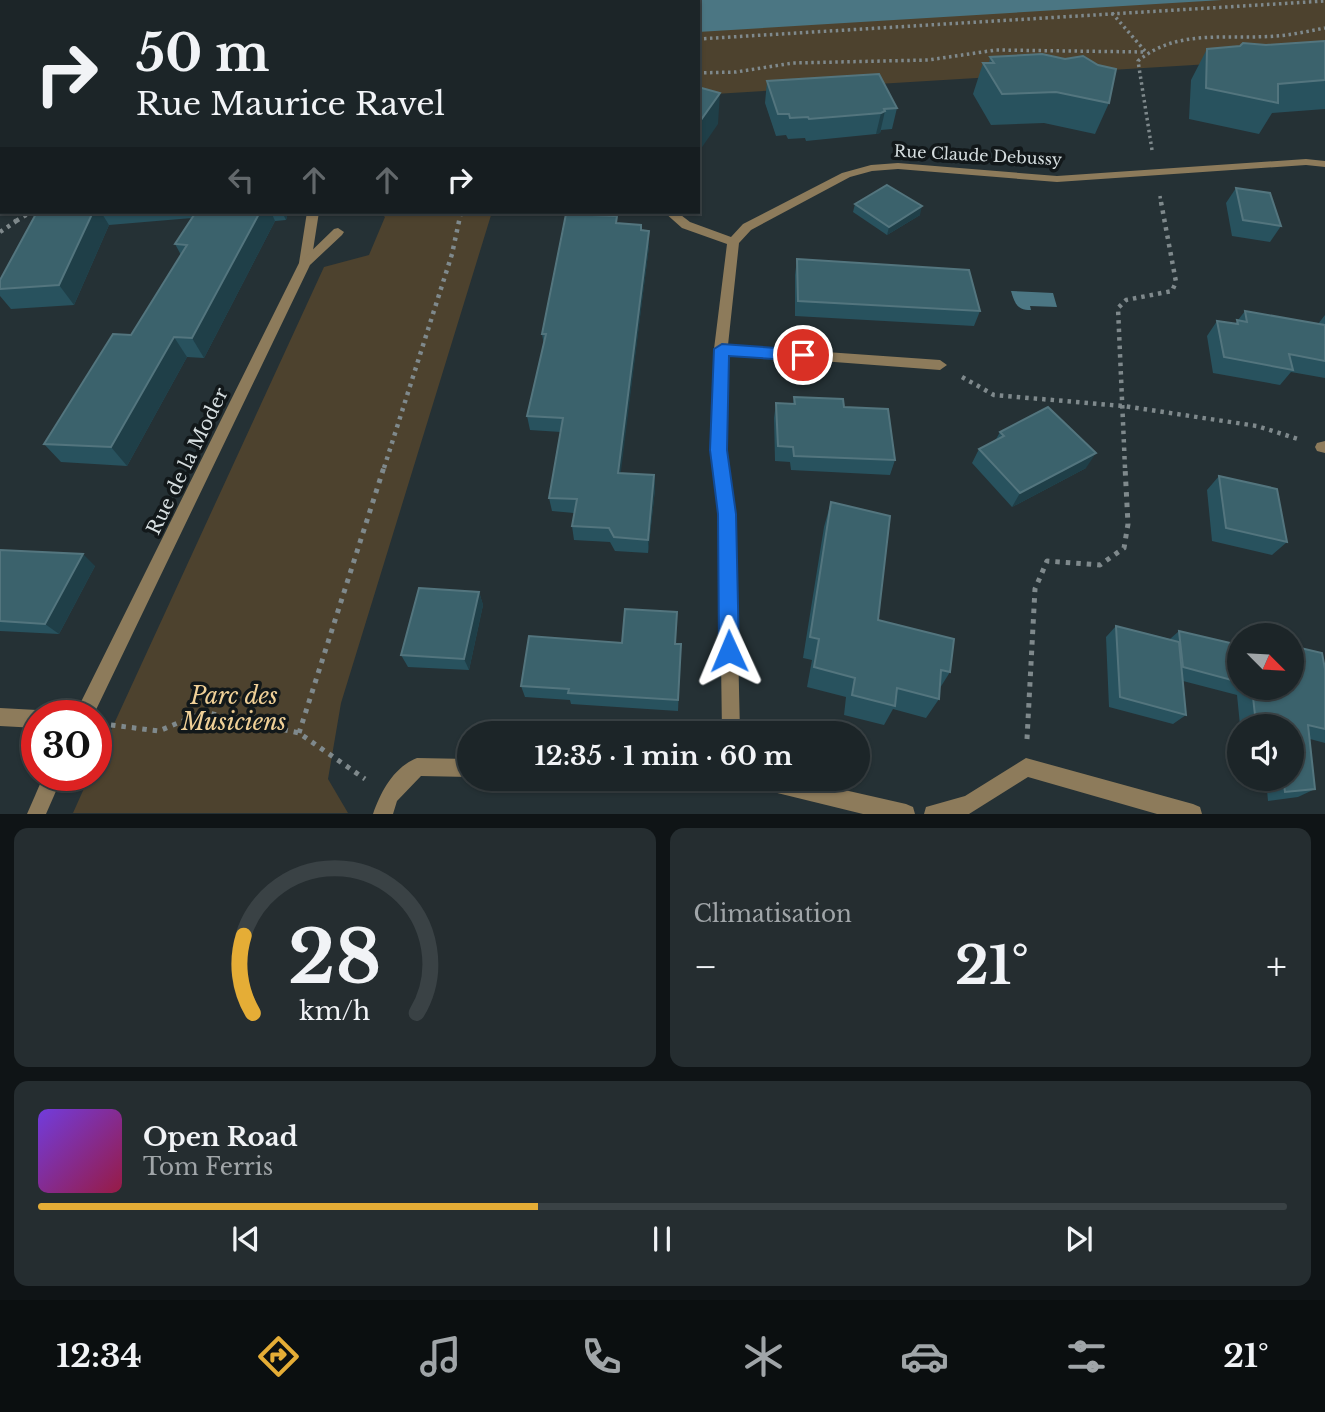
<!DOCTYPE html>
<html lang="fr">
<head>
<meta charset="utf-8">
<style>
  :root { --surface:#1c2528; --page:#252d30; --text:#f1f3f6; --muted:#a0a5a8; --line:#3a4245; --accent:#e5ad36 }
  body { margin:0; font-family:"Libre Baskerville",serif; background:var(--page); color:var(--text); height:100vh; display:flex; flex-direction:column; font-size:26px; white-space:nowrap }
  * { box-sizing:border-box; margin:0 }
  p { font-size:23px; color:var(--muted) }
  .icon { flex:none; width:38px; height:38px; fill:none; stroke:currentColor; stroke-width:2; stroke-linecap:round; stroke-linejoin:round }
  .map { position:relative; height:814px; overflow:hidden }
  .details { display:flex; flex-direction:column; gap:14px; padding:14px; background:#0f1416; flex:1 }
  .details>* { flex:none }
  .top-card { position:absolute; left:0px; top:0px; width:700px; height:214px; box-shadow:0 2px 5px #0004,0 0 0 2px var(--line); background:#1c2528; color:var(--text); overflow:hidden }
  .needle { width:46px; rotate:114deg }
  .controls { position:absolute; left:1227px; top:623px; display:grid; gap:14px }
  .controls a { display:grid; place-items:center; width:77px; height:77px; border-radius:50%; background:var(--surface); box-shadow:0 2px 5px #0004,0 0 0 2px var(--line); font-size:35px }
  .speed { position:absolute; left:21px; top:700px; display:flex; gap:14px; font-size:35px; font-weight:700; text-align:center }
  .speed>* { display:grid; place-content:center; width:91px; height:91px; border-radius:50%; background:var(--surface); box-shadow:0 2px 5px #0004,0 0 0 2px var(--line); line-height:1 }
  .speed .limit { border:10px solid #d22; background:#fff; color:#111 }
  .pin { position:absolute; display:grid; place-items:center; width:60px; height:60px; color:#fff; margin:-30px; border:4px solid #fff; border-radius:50%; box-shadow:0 2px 7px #0007 }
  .me { position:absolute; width:77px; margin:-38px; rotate:359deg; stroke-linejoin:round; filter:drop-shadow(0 0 5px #0008) }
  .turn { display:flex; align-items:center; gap:24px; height:147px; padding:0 21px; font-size:32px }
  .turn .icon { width:91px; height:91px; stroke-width:2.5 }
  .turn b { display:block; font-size:49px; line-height:60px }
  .lanes { display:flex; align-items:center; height:66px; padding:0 21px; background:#0003; justify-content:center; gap:35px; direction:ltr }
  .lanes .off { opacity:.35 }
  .big { font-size:52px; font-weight:800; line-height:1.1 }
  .details .tile { flex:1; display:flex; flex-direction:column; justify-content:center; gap:10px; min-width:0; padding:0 24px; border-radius:14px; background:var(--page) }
  .details .dial { align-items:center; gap:0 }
  .dial svg { height:182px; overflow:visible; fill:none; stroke:var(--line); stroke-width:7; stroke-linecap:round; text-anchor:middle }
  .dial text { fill:var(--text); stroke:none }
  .song { display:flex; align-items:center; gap:21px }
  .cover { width:84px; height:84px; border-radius:10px; background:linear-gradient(135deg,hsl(260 70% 55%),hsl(340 70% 35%)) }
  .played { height:7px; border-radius:4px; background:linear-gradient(90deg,var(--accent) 40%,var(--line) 40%) }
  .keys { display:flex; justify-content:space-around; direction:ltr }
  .heat { display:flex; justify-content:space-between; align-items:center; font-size:38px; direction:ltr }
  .details .tiles { flex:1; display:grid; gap:14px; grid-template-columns:1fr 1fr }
  .tile:last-child { grid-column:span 2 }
  .trip { position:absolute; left:457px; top:721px; width:413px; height:70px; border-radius:35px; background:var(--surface); box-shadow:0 2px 5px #0004,0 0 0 2px var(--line); font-weight:800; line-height:70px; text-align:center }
  .tabs { display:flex; height:112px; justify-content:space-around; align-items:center; background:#0b0f10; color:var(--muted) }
  .tabs .icon { width:49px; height:49px }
  .tabs .on { color:var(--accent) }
  .tabs b { font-size:32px; color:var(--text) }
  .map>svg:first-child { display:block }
  .green { fill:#4d422e }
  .water { fill:#4b7683 }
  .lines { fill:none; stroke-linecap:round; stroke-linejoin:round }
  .path-far2 { stroke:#7f898c; stroke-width:3.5; stroke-dasharray:2.5 3.5; stroke-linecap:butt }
  .path-far1 { stroke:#7f898c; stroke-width:4.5; stroke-dasharray:3.5 5; stroke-linecap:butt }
  .path { stroke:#7f898c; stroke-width:5; stroke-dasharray:4.5 6; stroke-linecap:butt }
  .service { fill:#8d7b5b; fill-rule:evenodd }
  .minor { fill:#8d7b5b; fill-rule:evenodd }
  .wall { fill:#28525e }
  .shaded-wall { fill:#1f3f48 }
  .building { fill:#3b626c; stroke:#53757e; stroke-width:2 }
  .route { fill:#1a73e8; stroke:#114b97; stroke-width:2 }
  .labels { text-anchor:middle; stroke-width:7; stroke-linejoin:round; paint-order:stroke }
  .far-street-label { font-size:16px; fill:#d6dee0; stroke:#12181a }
  .street-label { font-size:19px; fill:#d6dee0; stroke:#12181a }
  .near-park-label { font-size:23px; font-style:italic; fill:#f0d097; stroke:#12181a }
</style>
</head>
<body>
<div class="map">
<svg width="1325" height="814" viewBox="0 0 1325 814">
  <rect width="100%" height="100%" fill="#253135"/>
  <g class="green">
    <polygon points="122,0 1325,0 1325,57 698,95 698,2 87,2"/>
    <polygon points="379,212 492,212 341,703 328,779 348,813 73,813 90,775 96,775 96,763 324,267 369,255 385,217"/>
  </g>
  <g class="water">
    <polygon points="685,0 1222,0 698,32 698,2 653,2"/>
    <path d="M1011 291 1053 293 1057 307 1030 306 1031 310C1017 310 1015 304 1011 291Z"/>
  </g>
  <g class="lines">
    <g class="path-far2">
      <polyline points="517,2 549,0"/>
      <polyline points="1112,13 1145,51"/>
      <polyline points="698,39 1325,1"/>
      <polyline points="698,73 736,72 793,63 928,60 996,50 1145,52"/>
      <path d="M1152 150 1138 61C1177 28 1229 40 1276 36 1292 35 1309 31 1325 28"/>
      <polyline points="1160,196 1161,204"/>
    </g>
    <g class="path-far1">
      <polyline points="16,221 31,212"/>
      <polyline points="0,232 15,222 20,212"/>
      <polyline points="962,377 994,395 1123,406 1257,426 1298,439"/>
      <polyline points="384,468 452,254 461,212"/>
      <polyline points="1125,468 1118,308 1126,300 1172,291 1176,282 1161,202"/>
    </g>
    <g class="path">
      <polyline points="111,725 159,731 204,712 299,733 365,779"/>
      <polyline points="299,733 384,467"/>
      <polyline points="1027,739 1035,589 1047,561 1100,565 1124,548 1128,524 1125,467"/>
    </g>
    <polygon class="service" points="307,212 319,212 311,263 305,267 299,263"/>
    <g class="minor">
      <polygon points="1306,159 1325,161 1325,167 1306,165 1057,182 898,169 872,171 850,177 751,230 739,243 728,345 940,360 947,365 940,370 728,354 726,450 735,514 740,733 722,733 719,514 712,450 714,349 727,244 682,228 664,212 677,212 690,222 731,237 743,224 842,173 871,165 898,163 1057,176"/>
      <polygon points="338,228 344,232 342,235 310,265 93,716 74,716 299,263 334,229"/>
      <polygon points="1325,441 1325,453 1317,451 1315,447 1317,443"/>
      <polygon points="0,708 37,710 45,716 37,716 37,728 0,726"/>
      <path d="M417 758 469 759V777L421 776 397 801 393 814H373C381 791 394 767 417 758Z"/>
      <polygon points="1026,758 1193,804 1200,807 1202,814 1157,814 1028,777 969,814 924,814 926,807 965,796"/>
      <polygon points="44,775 63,775 46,814 27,814"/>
      <polygon points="748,779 796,779 906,804 913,807 915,814 863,814 757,788 750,786"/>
    </g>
  </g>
  <g class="wall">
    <polygon points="1325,41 1325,109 1272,113 1259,134 1189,119 1191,80 1207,49"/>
    <polygon points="990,57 1065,59 1109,103 1095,134 1044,123 991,125 973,94 983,63 989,63"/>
    <polygon points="767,81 897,108 892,129 881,130 880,133 876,134 806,141 805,138 788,139 786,135 776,136 765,103"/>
    <polygon points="1236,188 1281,226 1270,242 1232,236 1226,203"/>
    <polygon points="855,204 920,215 887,235 853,212"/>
    <polygon points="37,212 288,212 286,220 275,221 204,358 187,357 127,466 61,462 44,444 131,335 181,255 175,244 192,218 109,225 74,305 11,309 0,296 0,280"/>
    <polygon points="617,216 617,223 641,225 642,230 649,246 620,473 654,475 655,489 648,553 615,551 610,542 574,540 572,526 574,513 552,511 549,498 561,432 530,430 527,416 544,345 542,334"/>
    <polygon points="797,259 980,311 974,326 795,316 795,275"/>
    <polygon points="1245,311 1318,324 1325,315 1325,378 1291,372 1280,385 1213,373 1207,336 1217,321 1235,324"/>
    <polygon points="794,397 844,407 895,460 890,475 791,470 790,462 775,461 774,418 776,403 793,404"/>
    <polygon points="1000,432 1086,468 1012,507 972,463 979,449 995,441"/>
    <polygon points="1219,476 1287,542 1272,555 1212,541 1207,490"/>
    <polygon points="831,502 878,620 950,672 940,688 939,699 926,718 893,709 884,725 844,715 846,697 807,687 812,660 803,658 824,527"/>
    <polygon points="0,550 95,566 59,634 0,631"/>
    <polygon points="479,592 483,605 469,670 408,667 401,655"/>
    <polygon points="1116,626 1170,639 1179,631 1239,645 1239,688 1292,688 1325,669 1325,743 1310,739 1315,789 1298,797 1268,801 1266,779 1292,779 1292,726 1246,726 1240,725 1237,695 1183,681 1186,715 1173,724 1109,707 1106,637"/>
    <polygon points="622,643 681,644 678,711 571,704 570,700 525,697 521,686"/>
  </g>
  <g class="shaded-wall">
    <polygon points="720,93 718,124 698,153 698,124"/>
    <polygon points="885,111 880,133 876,134 881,113"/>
    <polygon points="0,139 2,142 2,160 0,163"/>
    <polygon points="922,206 920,215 887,235 889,227"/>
    <polygon points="93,212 101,212 109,225 74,305 59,285"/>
    <polygon points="260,212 271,212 275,221 204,358 192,338"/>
    <polygon points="282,212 288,212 286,220"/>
    <polygon points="649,231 649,246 619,487 618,473"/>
    <polygon points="174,337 187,357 127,466 111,447"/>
    <polygon points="1096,453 1086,468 1012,507 1020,493"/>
    <polygon points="654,475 655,489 648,553 648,540"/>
    <polygon points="83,554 95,566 59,634 45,624"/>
    <polygon points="479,592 483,605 469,670 464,659"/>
  </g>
  <g class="building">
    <polygon points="1325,41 1325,80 1278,84 1278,103 1206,88 1207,49 1240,46 1243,43 1266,45"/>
    <polygon points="1042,54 1065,59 1083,56 1098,65 1116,69 1109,103 1056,92 1002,94 983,63 994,63 990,57"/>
    <polygon points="879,74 897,108 884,109 885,111 881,113 809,119 808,117 790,118 789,114 778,114 767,81"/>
    <polygon points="698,87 720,93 698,124"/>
    <polygon points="887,185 922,206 889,227 855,204"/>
    <polygon points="1236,188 1270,193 1281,226 1243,220"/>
    <polygon points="37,212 93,212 59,285 0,289 0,280"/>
    <polygon points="196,212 260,212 192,338 174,337 111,447 44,444 113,334 131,335 187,245 175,244"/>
    <polygon points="566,214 617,216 616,223 641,225 641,230 649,231 618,473 654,475 648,540 614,537 609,528 572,526 577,499 549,498 563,418 527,416 546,334 542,334"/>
    <polygon points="797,259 969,270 980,311 798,301"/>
    <polygon points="1245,311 1325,325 1325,361 1289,354 1293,370 1224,357 1217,321 1238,324 1237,320 1247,322"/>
    <polygon points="794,397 843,399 844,407 888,409 895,460 794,456 793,447 778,446 776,403 795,404"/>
    <polygon points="1048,407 1096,453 1020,493 979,449 1004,436 1000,432"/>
    <polygon points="1219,476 1277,489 1287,542 1226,528"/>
    <polygon points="831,502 890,516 878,620 954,639 950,672 941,670 939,699 897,688 895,706 852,695 855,678 814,667 819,639 810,637"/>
    <polygon points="0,550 83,554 45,624 0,621"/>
    <polygon points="419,588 479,592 464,659 401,655"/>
    <polygon points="625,609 677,612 675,644 681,644 678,700 568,693 569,689 521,686 529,636 622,643"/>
    <polygon points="1116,626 1179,642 1186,715 1120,697"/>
    <polygon points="1179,631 1239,645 1239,682 1183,667"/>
    <polygon points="1292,646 1322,653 1325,669 1325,729 1308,725 1315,789 1285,792 1283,779 1292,779 1292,726 1276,726 1276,720 1255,715 1252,688 1292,688"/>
  </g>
  <polygon class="route" points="722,344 803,350 811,355 803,361 729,356 727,450 736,514 739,651 736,657 729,660 722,657 719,651 718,514 710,450 714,349"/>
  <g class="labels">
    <g class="far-street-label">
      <text transform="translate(978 155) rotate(3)" y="6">Rue Claude Debussy</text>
    </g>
    <g class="street-label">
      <text transform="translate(187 461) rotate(-64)" y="7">Rue de la Moder</text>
    </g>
    <g class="near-park-label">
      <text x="234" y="704">Parc des<tspan x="234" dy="26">Musiciens</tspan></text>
    </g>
  </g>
</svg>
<div class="controls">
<a><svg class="needle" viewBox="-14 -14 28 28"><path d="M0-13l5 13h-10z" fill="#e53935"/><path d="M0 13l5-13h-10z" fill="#a0a5a8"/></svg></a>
<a><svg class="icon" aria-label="sound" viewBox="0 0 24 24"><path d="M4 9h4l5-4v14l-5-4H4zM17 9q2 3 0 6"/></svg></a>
</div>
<div class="speed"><div class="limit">30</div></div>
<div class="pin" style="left:803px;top:355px;background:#d93025"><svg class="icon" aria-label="arrive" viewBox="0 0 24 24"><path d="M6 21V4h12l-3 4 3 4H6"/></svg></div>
<svg class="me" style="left:729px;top:651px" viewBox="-20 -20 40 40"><path d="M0-17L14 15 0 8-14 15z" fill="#1a73e8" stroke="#fff" stroke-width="4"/></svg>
<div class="trip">12:35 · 1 min · 60 m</div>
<div class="top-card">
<div class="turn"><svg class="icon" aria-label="right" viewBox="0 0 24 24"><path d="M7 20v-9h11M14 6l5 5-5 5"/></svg><div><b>50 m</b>Rue Maurice Ravel</div></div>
<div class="lanes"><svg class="icon off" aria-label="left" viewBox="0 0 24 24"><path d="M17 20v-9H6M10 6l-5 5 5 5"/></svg><svg class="icon off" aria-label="ahead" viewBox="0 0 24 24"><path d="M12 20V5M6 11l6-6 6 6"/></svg><svg class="icon off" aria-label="ahead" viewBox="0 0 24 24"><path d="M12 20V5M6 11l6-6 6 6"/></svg><svg class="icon" aria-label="right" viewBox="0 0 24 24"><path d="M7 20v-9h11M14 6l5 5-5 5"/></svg></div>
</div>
</div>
<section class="details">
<div class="tiles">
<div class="tile dial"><svg viewBox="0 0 100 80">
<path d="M14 69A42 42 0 1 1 86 69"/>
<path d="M14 69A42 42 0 0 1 10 35" stroke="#e5ad36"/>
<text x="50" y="56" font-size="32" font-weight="700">28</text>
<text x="50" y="72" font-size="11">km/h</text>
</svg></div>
<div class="tile"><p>Climatisation</p>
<div class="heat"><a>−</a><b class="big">21°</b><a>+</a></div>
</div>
<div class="tile">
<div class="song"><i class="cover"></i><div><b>Open Road</b><p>Tom Ferris</p></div></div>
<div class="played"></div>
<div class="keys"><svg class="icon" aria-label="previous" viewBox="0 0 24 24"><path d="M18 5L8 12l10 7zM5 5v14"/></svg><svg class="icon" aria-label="pause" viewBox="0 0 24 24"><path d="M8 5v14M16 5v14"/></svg><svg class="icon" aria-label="next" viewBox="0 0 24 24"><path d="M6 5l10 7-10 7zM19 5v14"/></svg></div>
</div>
</div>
</section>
<nav class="tabs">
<b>12:34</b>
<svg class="icon on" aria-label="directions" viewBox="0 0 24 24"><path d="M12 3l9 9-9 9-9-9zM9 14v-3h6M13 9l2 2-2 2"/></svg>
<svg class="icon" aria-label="music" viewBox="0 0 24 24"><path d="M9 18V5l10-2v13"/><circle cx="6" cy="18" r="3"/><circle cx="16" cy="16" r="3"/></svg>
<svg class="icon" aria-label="phone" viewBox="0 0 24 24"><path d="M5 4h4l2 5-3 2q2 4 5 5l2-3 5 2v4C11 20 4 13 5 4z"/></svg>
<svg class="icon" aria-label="climate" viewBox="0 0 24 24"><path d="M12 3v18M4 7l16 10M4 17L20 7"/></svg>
<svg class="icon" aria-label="car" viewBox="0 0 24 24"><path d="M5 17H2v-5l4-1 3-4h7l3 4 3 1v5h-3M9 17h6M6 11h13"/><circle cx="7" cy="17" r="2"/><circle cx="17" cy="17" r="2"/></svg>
<svg class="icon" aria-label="filters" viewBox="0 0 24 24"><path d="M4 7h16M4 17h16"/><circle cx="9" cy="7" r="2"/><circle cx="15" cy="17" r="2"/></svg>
<b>21°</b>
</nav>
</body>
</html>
